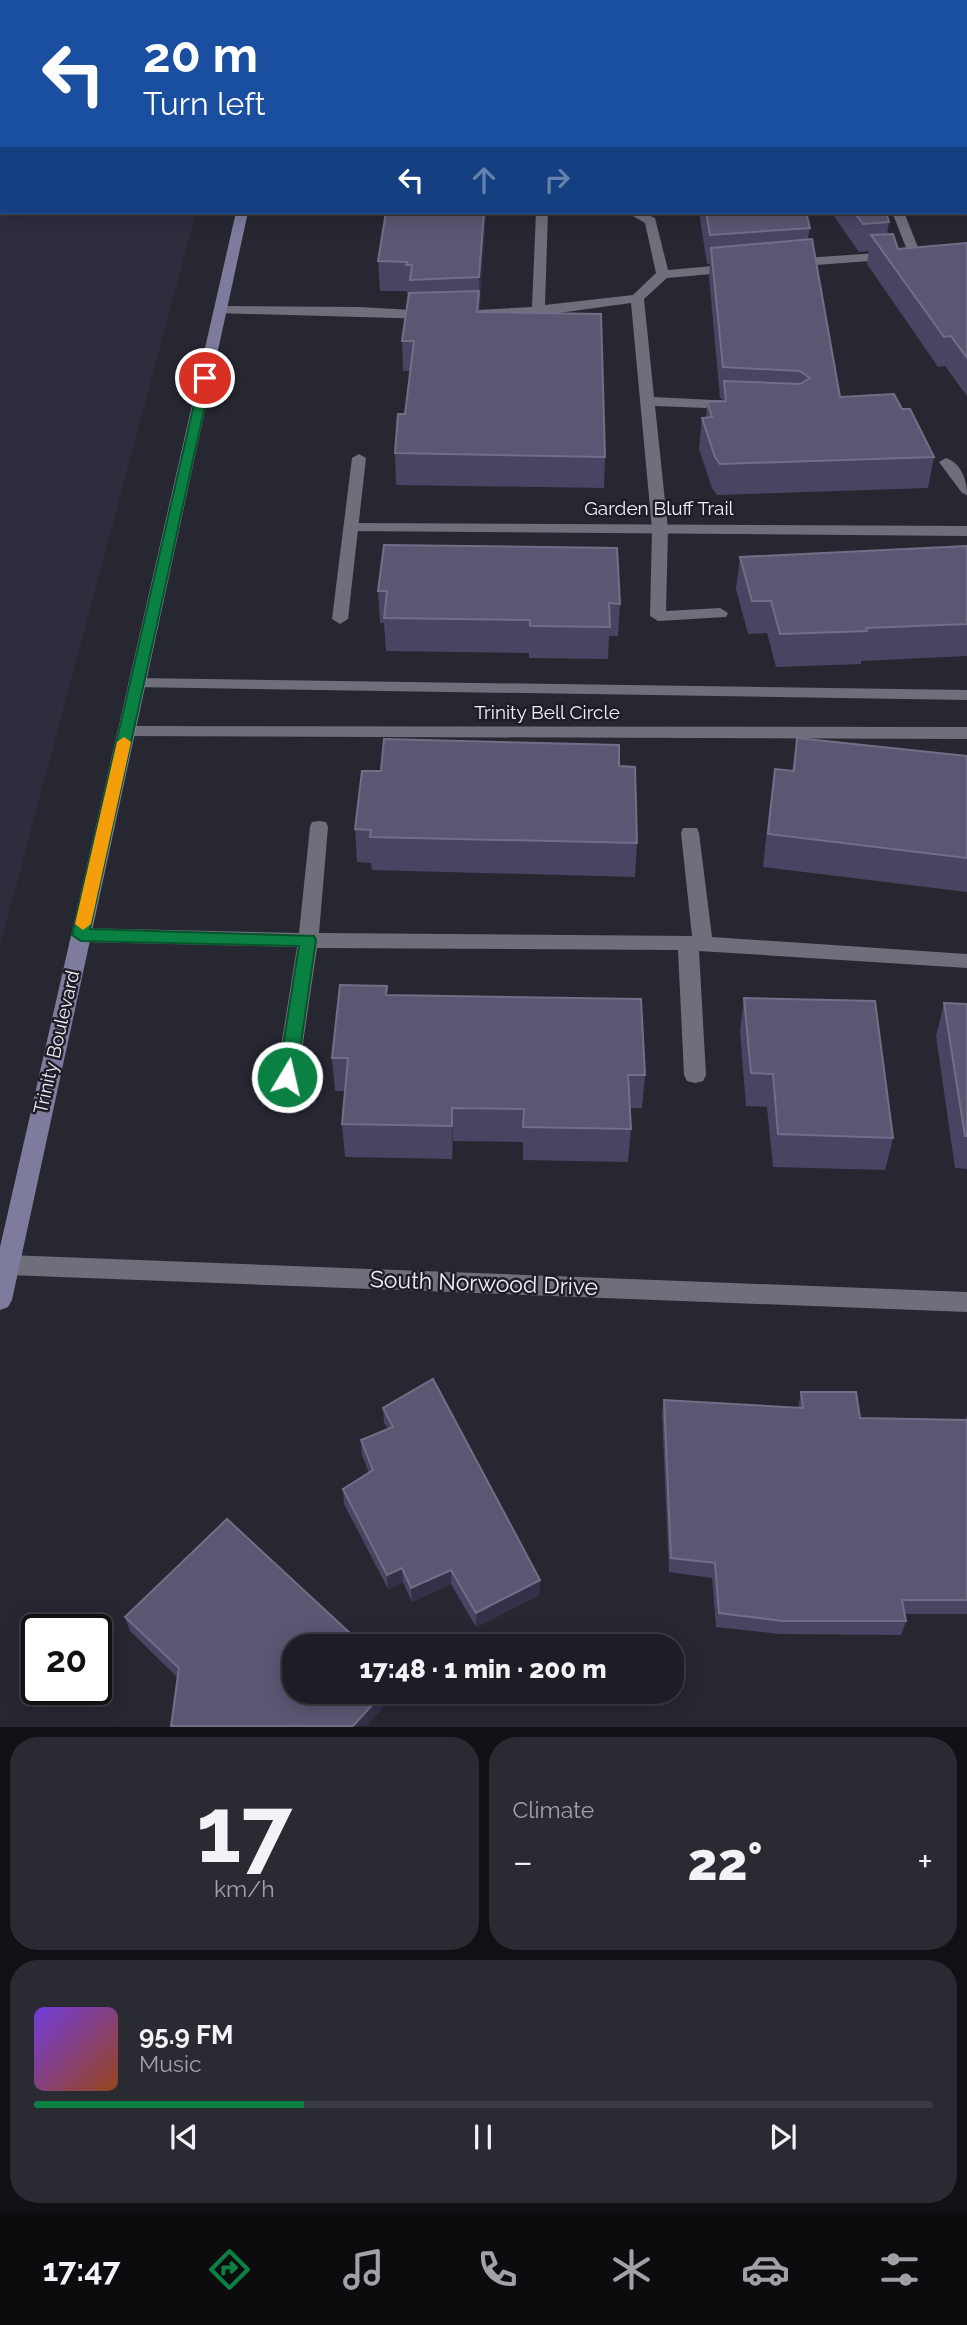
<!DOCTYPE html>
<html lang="en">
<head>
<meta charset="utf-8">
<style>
  :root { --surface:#1d1d26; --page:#2a2a32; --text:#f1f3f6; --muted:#a0a2a7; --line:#3b3b43; --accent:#0b8043 }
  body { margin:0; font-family:Raleway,sans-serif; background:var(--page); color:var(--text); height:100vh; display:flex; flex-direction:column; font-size:26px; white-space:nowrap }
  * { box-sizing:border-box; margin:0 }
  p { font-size:23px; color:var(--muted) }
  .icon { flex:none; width:38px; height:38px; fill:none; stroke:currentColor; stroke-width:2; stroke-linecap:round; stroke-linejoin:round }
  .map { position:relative; height:1727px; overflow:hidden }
  .sheet { display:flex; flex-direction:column; gap:10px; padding:10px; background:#101015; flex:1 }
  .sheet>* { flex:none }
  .guide { position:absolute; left:0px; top:0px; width:968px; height:214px; box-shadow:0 4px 18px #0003,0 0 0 2px var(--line); background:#1a4fa0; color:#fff; overflow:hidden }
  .speed { position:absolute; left:21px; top:1614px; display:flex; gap:14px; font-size:35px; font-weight:700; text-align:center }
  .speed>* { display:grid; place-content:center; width:91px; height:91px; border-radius:50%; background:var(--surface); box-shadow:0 4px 18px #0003,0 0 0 2px var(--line); line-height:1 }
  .speed .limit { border:4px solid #111; border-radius:10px; background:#fff; color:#111 }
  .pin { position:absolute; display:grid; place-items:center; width:60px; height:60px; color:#fff; margin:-30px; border:4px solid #fff; border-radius:50%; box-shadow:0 2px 7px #0007 }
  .me { position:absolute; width:77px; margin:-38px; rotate:9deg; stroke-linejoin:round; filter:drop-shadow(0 0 5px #0008) }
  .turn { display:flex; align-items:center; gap:24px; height:147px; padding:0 28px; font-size:32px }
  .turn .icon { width:91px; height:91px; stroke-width:2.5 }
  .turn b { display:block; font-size:49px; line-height:60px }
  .lanes { display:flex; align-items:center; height:66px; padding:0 28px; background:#0003; justify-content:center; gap:35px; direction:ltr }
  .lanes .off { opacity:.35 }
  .big { font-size:52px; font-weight:800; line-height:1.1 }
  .sheet .tile { flex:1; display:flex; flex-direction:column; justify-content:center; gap:10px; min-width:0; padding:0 24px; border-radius:28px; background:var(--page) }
  .sheet .dial { align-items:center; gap:0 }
  .dial b { font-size:91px; line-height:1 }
  .song { display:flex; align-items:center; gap:21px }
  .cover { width:84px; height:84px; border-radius:10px; background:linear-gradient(135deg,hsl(260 70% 55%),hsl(20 70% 35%)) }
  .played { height:7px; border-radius:4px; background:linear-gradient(90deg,var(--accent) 30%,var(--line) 30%) }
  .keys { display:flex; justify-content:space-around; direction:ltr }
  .heat { display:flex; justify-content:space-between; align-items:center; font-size:38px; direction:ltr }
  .sheet .tiles { flex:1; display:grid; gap:10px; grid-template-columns:1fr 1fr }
  .tile:last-child { grid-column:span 2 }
  .trip { position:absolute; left:282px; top:1634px; width:402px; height:70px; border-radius:28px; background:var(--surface); box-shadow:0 4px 18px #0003,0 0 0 2px var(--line); font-weight:800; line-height:70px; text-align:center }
  .tab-bar { display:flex; height:112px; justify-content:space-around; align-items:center; background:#0c0c0f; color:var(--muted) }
  .tab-bar .icon { width:49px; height:49px }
  .tab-bar .selected { color:var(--accent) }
  .tab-bar b { font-size:32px; color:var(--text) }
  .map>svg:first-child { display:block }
  .built { fill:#2e2d3e }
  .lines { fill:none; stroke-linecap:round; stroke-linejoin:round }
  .stream { fill:#00180c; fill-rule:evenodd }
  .service { fill:#6f6f7c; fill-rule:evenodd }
  .minor { fill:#6f6f7c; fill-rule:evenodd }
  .secondary { fill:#7d7c9d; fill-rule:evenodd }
  .wall { fill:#474562 }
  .shaded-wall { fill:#323148 }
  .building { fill:#595772; stroke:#706f87; stroke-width:2 }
  .route { fill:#0b8043; stroke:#07532c; stroke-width:2 }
  .slow { fill:#f59e0b }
  .labels { text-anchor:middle; stroke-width:5; stroke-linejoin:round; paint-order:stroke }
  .street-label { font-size:19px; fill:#efeff7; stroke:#1e1d28 }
  .near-street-label { font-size:23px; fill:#efeff7; stroke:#1e1d28 }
</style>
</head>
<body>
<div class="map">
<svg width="967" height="1727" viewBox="0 0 967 1727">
  <rect width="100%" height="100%" fill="#272732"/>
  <polygon class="built" points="0,0 250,0 2,2 2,212 196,212 0,946"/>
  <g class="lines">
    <g class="stream">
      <polygon points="0,98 2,98 0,103"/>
      <rect x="966" y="136" width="1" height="4"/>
    </g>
    <g class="service">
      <polygon points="2,0 12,0 2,3"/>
      <path d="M536 212H548L545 305 633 295 656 273 645 223 626 212H641L655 218 668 270 735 264 741 268 735 272 667 278 644 299 654 397 732 401 739 405 732 409 655 406 668 529 666 611 720 608 728 613 726 617 658 621 650 616 652 529 631 303C606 306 485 326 471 314L478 310 532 307Z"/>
      <polygon points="892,212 904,212 921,255 919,258 915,259 909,255"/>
      <polygon points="892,252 896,253 896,259 790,267 784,263 790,259"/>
      <polygon points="220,306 359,307 430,311 437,315 430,319 215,313 215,307"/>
      <polygon points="359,454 366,458 348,619 340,624 332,619 352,458"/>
      <path d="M946 458C961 463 967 480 967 495L962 493 939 462Z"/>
      <polygon points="319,821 326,822 328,827 319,933 692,936 681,833 683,828 697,828 699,833 712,937 967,954 967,968 699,951 706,1075 703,1081 695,1083 687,1081 684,1075 678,950 317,948 298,1077 295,1083 287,1085 279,1083 276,1077 297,947 81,942 74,940 71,935 74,930 81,928 299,933 310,827 312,822"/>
    </g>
    <g class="minor">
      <polygon points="351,523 967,526 967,536 345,531 343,528"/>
      <polygon points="137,678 967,690 967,700 131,687 128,683"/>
      <polygon points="126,726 967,727 967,739 120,736 117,732"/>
      <polygon points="8,1255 967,1292 967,1312 8,1275 0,1272 0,1258"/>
    </g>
    <g class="secondary">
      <polygon points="275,0 285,0 274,2"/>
      <polygon points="303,0 313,0 302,2"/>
      <polygon points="236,212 248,212 12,1300 8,1307 0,1310 0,1247"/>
    </g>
  </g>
  <g class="wall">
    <polygon points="386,212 486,212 479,312 605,457 604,488 396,485 395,453 405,414 410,371 403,371 402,341 408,294 407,294 407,291 380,291 378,261"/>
    <polygon points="699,212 806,212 810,228 808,239 840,397 902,409 934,457 928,488 717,495 712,488 699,449 702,418 706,418 707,402 722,402 722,398 720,398 709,277 710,264 707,264"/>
    <polygon points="831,212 886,212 889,222 887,234 898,249 967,243 967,396 945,366 938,367 867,264 869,251 859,252"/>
    <polygon points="967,546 967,656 861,661 861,664 776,667 767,633 748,634 736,589 740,557"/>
    <polygon points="378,591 620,604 618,636 609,636 608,659 529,658 529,653 386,651 384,623 380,623"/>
    <polygon points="797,738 967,756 967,892 763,867 770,802 775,769 792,771"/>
    <polygon points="619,766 637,843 635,877 372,870 371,863 357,862 355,829 381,771"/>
    <polygon points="387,986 387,995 645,1075 642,1108 630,1108 631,1129 628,1162 523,1160 523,1142 453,1141 452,1159 345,1157 342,1124 345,1091 335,1091 332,1058"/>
    <polygon points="744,998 893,1138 885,1170 773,1167 767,1107 746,1106 740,1031"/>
    <polygon points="944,1003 967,1004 967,1169 955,1168 936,1036"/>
    <polygon points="801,1392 860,1418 965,1420 967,1415 967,1614 905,1614 906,1621 901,1635 779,1634 716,1627 712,1578 669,1572 662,1415 664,1400 798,1408"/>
    <polygon points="383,1408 540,1580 539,1595 476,1627 451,1584 412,1602 403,1582 388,1589 344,1504 343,1489 369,1473 362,1455 361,1440 388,1429 384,1423"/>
    <polygon points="125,1617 294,1692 397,1692 366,1726 177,1677 130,1631"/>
  </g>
  <g class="shaded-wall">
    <polygon points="484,212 486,212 480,307 479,277"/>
    <polygon points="452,1108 453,1141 452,1159"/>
    <polygon points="402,1568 403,1582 388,1589 387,1575"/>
    <polygon points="451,1570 451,1584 412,1602 411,1588"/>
    <polygon points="540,1580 539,1595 476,1627 476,1613"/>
    <polygon points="384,1692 397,1692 366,1726 353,1726"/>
  </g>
  <g class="building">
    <polygon points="386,212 484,212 479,277 410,280 412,265 406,265 407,262 378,261"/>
    <polygon points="706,212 806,212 810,228 710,235"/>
    <polygon points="854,212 886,212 889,222 863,224"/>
    <polygon points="893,234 898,249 967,243 967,358 951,336 944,337 871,235"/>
    <polygon points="812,239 840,397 894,394 902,409 910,409 934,457 720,464 715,457 702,418 712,417 707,402 726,401 724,381 800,384 810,378 800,371 723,367 711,248"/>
    <polygon points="479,291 477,312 601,314 605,457 395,453 398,414 405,414 414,341 402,341 409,293"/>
    <polygon points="384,545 617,548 620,604 609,603 610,627 530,626 530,620 384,618 387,591 378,591"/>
    <polygon points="967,546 967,624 866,628 867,631 780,634 771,601 752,601 740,557"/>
    <polygon points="797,738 967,756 967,858 768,834 775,769 794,771"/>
    <polygon points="384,739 619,745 619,766 635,767 637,843 370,837 371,830 355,829 362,771 381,771"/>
    <polygon points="340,985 387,986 386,995 641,999 645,1075 628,1075 631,1129 523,1127 524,1109 452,1108 452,1126 342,1124 348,1058 332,1058"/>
    <polygon points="744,998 875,1001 893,1138 778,1134 773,1074 751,1073"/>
    <polygon points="944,1003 967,1004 967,1136 965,1136"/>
    <polygon points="433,1379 540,1580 476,1613 451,1570 411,1588 402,1568 387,1575 343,1489 373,1470 361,1440 393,1427 383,1408"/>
    <polygon points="801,1392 856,1392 860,1418 967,1420 967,1600 902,1600 906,1621 783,1621 719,1613 715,1563 671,1558 664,1400 803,1408"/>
    <polygon points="227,1519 365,1647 294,1647 294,1692 384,1692 353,1726 171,1726 179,1668 125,1617"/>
  </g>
  <polygon class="route" points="205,375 211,378 90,929 314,936 316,940 296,1077 294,1082 281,1082 278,1077 299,946 81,941 72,935 200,378"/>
  <polygon class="slow" points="124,737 131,742 91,924 83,930 75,924 117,742"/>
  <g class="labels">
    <g class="street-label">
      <text x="659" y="515">Garden Bluff Trail</text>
      <text x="547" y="719">Trinity Bell Circle</text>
      <text transform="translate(56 1042) rotate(-77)" y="7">Trinity Boulevard</text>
    </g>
    <g class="near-street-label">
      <text transform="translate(484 1283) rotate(2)" y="8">South Norwood Drive</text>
    </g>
  </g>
</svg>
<div class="speed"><div class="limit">20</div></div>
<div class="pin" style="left:205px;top:378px;background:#d93025"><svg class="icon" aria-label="arrive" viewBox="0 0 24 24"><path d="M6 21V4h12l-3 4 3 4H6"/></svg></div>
<svg class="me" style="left:287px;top:1077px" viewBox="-20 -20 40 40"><circle r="17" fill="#0b8043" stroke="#fff" stroke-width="3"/><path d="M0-11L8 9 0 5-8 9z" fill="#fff"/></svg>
<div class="trip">17:48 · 1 min · 200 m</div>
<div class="guide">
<div class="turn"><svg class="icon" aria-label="left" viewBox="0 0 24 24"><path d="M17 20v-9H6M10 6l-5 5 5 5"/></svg><div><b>20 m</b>Turn left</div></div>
<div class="lanes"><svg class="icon" aria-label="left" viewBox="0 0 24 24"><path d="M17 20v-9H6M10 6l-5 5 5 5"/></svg><svg class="icon off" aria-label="ahead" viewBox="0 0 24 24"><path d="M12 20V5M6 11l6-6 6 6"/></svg><svg class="icon off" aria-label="right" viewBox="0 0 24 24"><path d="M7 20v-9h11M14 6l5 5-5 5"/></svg></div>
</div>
</div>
<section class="sheet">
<div class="tiles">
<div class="tile dial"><b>17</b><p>km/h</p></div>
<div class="tile"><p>Climate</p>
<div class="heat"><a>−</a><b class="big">22°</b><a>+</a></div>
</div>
<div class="tile">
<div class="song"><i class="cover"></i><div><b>95.9 FM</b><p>Music</p></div></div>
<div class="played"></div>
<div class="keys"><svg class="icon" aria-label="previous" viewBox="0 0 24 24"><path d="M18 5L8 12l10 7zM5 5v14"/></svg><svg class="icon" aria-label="pause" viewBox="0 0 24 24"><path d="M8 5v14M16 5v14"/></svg><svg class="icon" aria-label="next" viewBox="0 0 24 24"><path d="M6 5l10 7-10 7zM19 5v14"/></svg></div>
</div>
</div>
</section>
<nav class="tab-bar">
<b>17:47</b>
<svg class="icon selected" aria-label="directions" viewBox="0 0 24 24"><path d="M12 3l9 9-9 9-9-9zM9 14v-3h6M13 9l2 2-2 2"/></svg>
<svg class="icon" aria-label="music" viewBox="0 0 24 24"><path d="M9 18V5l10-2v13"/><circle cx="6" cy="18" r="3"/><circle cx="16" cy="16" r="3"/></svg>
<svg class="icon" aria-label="phone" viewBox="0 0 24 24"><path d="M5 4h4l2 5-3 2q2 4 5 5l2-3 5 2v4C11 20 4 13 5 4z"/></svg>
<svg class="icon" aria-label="climate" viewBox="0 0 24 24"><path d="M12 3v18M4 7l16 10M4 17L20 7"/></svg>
<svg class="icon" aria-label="car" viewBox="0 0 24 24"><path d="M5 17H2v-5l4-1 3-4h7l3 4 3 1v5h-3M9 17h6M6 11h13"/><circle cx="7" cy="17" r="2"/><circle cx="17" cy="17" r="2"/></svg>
<svg class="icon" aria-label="filters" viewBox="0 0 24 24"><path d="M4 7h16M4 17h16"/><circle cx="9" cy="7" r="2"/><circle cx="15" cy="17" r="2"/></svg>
</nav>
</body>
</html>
